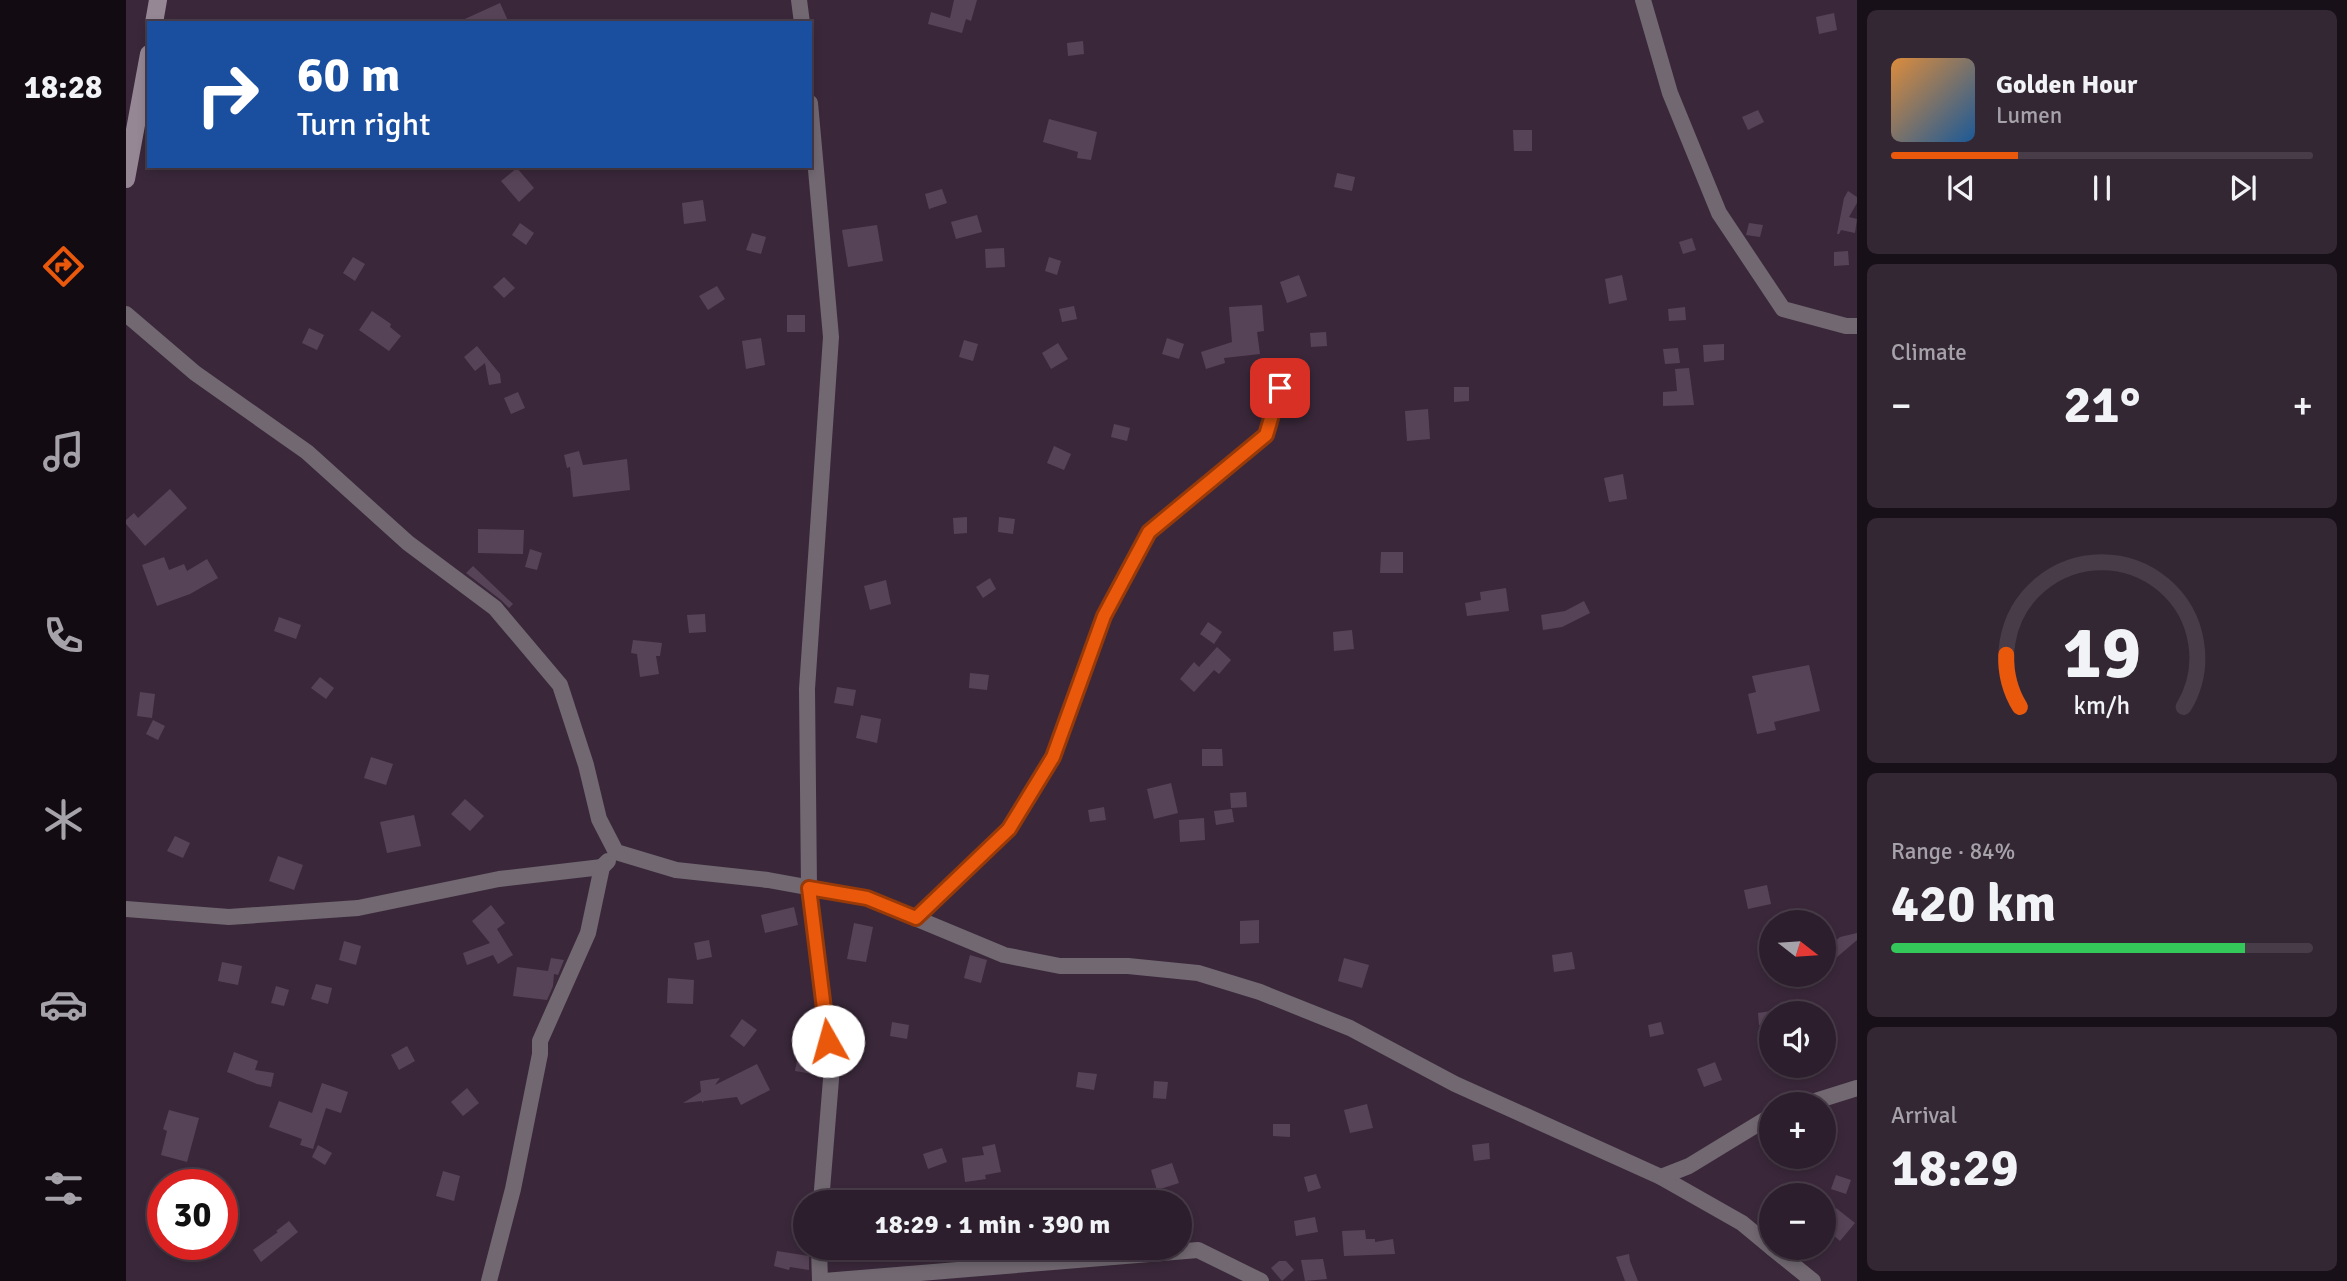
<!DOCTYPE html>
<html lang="en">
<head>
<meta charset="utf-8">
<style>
  :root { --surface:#2c1e2c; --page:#342734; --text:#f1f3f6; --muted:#a6a2a9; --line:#483c48; --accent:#ea580c }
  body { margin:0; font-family:Signika,sans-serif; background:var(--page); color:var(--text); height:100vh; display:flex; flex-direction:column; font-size:26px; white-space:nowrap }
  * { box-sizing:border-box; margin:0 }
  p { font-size:23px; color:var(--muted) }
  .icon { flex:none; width:38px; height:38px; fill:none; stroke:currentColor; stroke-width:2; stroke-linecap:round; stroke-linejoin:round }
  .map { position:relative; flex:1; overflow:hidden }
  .drawer { display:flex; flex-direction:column; gap:10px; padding:10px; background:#181018; width:490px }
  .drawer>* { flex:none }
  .guide { position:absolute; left:21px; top:21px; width:665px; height:147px; border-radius:0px; box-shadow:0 4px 10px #0003,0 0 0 2px var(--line); background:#1a4fa0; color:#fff; overflow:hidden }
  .needle { width:46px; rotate:107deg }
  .tools { position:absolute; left:1633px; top:910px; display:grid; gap:14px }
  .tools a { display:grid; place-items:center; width:77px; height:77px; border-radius:50%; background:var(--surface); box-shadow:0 4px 10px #0003,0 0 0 2px var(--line); font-size:35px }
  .speed { position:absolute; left:21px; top:1169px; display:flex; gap:14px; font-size:35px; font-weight:700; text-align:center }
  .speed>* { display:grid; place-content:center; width:91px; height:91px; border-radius:50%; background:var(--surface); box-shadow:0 4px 10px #0003,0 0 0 2px var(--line); line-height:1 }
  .speed .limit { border:10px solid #d22; background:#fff; color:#111 }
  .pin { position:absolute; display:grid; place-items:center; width:60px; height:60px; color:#fff; margin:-30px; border-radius:14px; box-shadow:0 4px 10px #0006 }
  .me { position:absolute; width:77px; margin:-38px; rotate:353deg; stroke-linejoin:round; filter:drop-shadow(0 0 5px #0008) }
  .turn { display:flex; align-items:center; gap:24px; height:147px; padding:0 35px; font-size:32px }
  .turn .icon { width:91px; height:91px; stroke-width:2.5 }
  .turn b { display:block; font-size:49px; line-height:60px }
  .big { font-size:52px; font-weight:700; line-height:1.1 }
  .drawer .widget { flex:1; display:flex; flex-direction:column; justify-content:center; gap:10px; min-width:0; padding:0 24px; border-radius:10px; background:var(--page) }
  .drawer .dial { align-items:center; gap:0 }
  .dial svg { height:182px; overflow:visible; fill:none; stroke:var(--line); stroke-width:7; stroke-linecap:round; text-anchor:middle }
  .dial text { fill:var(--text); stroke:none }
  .song { display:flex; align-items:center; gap:21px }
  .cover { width:84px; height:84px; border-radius:10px; background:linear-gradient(135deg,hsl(30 70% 55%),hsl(210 70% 35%)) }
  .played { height:7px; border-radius:4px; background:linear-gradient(90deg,var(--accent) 30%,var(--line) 30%) }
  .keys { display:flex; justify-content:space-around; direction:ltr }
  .heat { display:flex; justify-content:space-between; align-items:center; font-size:38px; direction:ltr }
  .charge { height:10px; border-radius:5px; background:linear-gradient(90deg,#34c759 84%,var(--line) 0) }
  .trip { position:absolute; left:667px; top:1190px; width:399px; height:70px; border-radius:35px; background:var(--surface); box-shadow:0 4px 10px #0003,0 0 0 2px var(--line); font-weight:700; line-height:70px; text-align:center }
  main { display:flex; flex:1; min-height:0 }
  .tab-bar { display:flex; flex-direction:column; width:126px; justify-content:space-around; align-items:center; background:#120c12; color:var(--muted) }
  .tab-bar .icon { width:49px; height:49px }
  .tab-bar .on { color:var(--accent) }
  .tab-bar b { font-size:32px; color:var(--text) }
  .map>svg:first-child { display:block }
  .building { fill:#574357 }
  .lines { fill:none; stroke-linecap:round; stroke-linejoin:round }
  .street { stroke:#716871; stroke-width:16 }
  .secondary { stroke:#968795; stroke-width:18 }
  .route-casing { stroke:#983908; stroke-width:18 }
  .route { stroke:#ea580c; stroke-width:12 }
</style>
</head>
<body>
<main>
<nav class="tab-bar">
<b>18:28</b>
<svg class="icon on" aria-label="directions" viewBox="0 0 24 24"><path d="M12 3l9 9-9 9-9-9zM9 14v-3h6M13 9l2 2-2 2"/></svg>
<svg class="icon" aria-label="music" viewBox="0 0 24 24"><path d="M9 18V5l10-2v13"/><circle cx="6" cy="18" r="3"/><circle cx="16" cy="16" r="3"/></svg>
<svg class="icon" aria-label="phone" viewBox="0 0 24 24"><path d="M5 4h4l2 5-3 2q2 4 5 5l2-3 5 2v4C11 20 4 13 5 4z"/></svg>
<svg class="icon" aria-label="climate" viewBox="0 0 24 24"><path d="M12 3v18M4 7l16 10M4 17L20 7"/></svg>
<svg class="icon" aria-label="car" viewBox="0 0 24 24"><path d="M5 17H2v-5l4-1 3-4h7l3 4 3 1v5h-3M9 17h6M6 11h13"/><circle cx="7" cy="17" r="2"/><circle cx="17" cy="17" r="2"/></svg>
<svg class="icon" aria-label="filters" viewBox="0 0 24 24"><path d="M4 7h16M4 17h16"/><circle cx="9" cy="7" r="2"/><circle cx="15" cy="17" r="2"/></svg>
</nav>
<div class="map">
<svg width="1731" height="1281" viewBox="0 0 1731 1281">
  <rect width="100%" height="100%" fill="#3a283a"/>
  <g class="building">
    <polygon points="828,0 851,0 845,21 840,19 836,33 802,24 805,12 824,18"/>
    <polygon points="374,3 383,23 330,23"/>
    <polygon points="1708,13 1711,30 1693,34 1690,17"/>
    <polygon points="957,41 958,54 942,56 941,43"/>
    <polygon points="1632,110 1638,122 1622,130 1616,117"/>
    <polygon points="923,119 971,132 965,160 951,158 952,152 917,142"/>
    <polygon points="1387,130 1406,130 1406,151 1388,151"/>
    <polygon points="391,168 408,188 393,202 375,181"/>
    <polygon points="1211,173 1229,177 1226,191 1208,187"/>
    <polygon points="816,189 821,203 803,209 799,194"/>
    <polygon points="1722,191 1731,197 1731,203 1723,217 1731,219 1729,233 1715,230 1713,234 1711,234 1718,198"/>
    <polygon points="577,200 580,221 558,224 556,203"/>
    <polygon points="851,215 856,232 830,239 825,222"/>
    <polygon points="394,223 408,233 400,245 386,235"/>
    <polygon points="1623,223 1637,225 1634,237 1620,235"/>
    <polygon points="751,225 757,261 722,267 716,230"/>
    <polygon points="626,233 640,237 635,254 620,250"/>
    <polygon points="1566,238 1570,250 1557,254 1553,242"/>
    <polygon points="878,248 879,267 860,268 859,249"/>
    <polygon points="1722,251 1723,265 1708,266 1708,252"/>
    <polygon points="227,257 239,264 229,281 217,273"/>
    <polygon points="923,257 935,261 931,275 919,271"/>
    <polygon points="1173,275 1181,296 1161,303 1154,282"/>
    <polygon points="1496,275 1501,300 1483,304 1479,279"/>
    <polygon points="378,277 389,288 378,298 367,287"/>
    <polygon points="591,286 599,299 582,310 573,296"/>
    <polygon points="1136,305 1138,331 1131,332 1134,354 1098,358 1099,363 1080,369 1075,352 1106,342 1103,307"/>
    <polygon points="948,306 951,319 936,322 933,309"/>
    <polygon points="1559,307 1560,320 1543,321 1542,309"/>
    <polygon points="246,311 265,324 264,327 275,336 263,351 233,330"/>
    <rect x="661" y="315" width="18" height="17"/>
    <polygon points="183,328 198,335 191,350 176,343"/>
    <polygon points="1200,332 1201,346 1185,347 1184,333"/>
    <polygon points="635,338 639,365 620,369 616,341"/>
    <polygon points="1041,338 1058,344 1053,359 1036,354"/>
    <polygon points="838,340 852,344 847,361 833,357"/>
    <polygon points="932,343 942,359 925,369 916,353"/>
    <polygon points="1598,344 1598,360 1578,362 1577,345"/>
    <polygon points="351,346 374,374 375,383 363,385 359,363 349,371 338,357"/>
    <polygon points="1552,348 1554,363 1539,364 1537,349"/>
    <polygon points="1563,368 1568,405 1537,406 1537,392 1551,391 1549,369"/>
    <polygon points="1328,387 1343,387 1343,401 1328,402"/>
    <polygon points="392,392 399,408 385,414 378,398"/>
    <polygon points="1302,409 1304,439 1281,441 1279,411"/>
    <polygon points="988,424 1004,428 1001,441 985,437"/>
    <polygon points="928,446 945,454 938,470 921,463"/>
    <polygon points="453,451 457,465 501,459 504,490 447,497 444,467 441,468 438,455"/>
    <polygon points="1497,474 1501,499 1483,502 1478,478"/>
    <polygon points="44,489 61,508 19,546 0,524 0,520 8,513 12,518"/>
    <polygon points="841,517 841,533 828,534 827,518"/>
    <polygon points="873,517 889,519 887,534 872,532"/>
    <polygon points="352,529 398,530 397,554 352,553"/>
    <polygon points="404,549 416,553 411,570 399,567"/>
    <polygon points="1255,552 1277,552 1277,573 1254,573"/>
    <polygon points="38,557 43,570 58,564 61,571 81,559 92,578 64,594 31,606 16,565"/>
    <polygon points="347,566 387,604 383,608 375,600 340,573"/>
    <polygon points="864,578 870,589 857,598 850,587"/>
    <polygon points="760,580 765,604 744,610 738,586"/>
    <polygon points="1380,588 1383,611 1341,616 1339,603 1355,600 1354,592"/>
    <polygon points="1458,601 1464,613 1436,627 1417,630 1415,615 1439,611"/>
    <polygon points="579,614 580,632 563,633 561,615"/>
    <polygon points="153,617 175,625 170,639 148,631"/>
    <polygon points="1082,622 1096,632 1088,644 1074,634"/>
    <polygon points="1226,630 1228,649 1208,651 1207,632"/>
    <polygon points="507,640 536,643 534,656 530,656 533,674 514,677 511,654 505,653"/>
    <polygon points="1091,647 1105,660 1093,674 1088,670 1068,692 1054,679 1068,662 1073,667"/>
    <polygon points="1683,665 1694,711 1648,722 1650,730 1631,734 1622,694 1630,692 1626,676"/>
    <polygon points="844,673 863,675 861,690 843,688"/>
    <polygon points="194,677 208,688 200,699 185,688"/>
    <polygon points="711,687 730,690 727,706 708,703"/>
    <polygon points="14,692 29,694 26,718 11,716"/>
    <polygon points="735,715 755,719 751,743 730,738"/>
    <polygon points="27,720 39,726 32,740 20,734"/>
    <polygon points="1076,749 1096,749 1097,766 1076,766"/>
    <polygon points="245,757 267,764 260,785 238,778"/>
    <polygon points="1045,783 1052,813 1028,819 1021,789"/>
    <polygon points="1120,792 1121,807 1105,808 1104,793"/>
    <polygon points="339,799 358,816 344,831 325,814"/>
    <polygon points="978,807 980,820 964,822 962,810"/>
    <polygon points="1106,809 1108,822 1090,825 1088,811"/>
    <polygon points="288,815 295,846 261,853 254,822"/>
    <polygon points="1078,818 1079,840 1054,842 1053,820"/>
    <polygon points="49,836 64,843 57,858 41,851"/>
    <polygon points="152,856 177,865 168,890 143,881"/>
    <polygon points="1641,885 1645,904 1622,909 1618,890"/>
    <polygon points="365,905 379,923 371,929 387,955 372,964 367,955 341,965 337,953 364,943 346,921"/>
    <polygon points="668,907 672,925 639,933 635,915"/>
    <polygon points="1133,920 1133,943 1114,944 1114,921"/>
    <polygon points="728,923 747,927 740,962 721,959"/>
    <polygon points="1731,933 1731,940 1703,964 1698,957 1698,951 1714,937"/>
    <polygon points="583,940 586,957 571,960 568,943"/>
    <polygon points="218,941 235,946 230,965 213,960"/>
    <polygon points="1446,952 1449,969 1428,972 1426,955"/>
    <polygon points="844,955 861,960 855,983 838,978"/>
    <polygon points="425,958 438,960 432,975 428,974 427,986 421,1000 387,996 391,967 422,971"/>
    <polygon points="1218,958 1243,965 1236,988 1212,981"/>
    <polygon points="96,962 116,966 112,985 92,981"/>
    <polygon points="542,978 568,980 567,1004 541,1003"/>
    <polygon points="190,984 206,988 202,1004 185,999"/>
    <polygon points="150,986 163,990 158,1006 145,1003"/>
    <polygon points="1645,1011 1645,1023 1633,1025 1632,1013"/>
    <polygon points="616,1019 631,1030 618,1047 604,1036"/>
    <polygon points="766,1022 783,1025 781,1039 764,1036"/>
    <polygon points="1535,1022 1538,1034 1524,1037 1522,1025"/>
    <polygon points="281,1046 289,1061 273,1070 265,1055"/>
    <polygon points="673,1050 691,1053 687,1074 669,1071"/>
    <polygon points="108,1052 132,1061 129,1070 148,1073 145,1087 131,1084 101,1072"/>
    <polygon points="1589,1062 1596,1080 1578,1087 1571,1069"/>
    <polygon points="631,1064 644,1090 615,1105 611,1097 578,1101 576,1103 576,1101 557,1103 575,1092 574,1081 594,1078 589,1085"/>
    <polygon points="952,1072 971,1074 968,1090 950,1087"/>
    <polygon points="1028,1081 1042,1082 1040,1099 1027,1098"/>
    <polygon points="196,1083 222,1092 215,1113 200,1108 187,1149 174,1145 176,1139 143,1127 153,1101 186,1113"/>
    <polygon points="341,1088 353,1103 337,1116 325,1102"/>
    <polygon points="1241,1104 1247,1128 1224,1133 1218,1110"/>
    <polygon points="43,1110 73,1118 61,1162 35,1155 41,1131 37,1129"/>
    <polygon points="1147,1124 1164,1124 1164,1137 1147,1136"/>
    <polygon points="1363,1143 1364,1159 1348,1161 1346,1145"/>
    <polygon points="869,1144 875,1172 859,1175 860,1179 839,1182 836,1158 858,1155 856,1147"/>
    <polygon points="192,1145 206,1153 199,1165 186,1157"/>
    <polygon points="816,1148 821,1162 802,1169 797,1154"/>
    <polygon points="1046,1163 1053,1183 1031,1190 1025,1170"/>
    <polygon points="317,1171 334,1176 328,1201 310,1196"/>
    <polygon points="1190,1174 1195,1188 1182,1192 1178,1177"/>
    <polygon points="1710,1175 1725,1180 1720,1194 1705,1189"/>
    <polygon points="1710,1208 1729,1223 1714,1241 1698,1227 1698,1223"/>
    <polygon points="1189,1217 1192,1232 1170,1236 1168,1221"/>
    <polygon points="163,1221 172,1232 135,1262 127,1250 152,1232 150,1231"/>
    <polygon points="1239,1230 1240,1239 1249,1239 1249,1242 1267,1239 1269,1254 1218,1256 1216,1231"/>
    <polygon points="651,1251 683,1256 683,1270 664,1267 663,1270 648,1266"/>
    <polygon points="1503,1254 1504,1261 1512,1281 1499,1281 1490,1257"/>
    <polygon points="1197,1259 1201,1279 1179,1281 1175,1260"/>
    <polygon points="1153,1261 1160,1261 1168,1270 1156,1281 1145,1268"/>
  </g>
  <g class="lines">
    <g class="street">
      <polyline points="673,0 676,23"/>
      <polyline points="1517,0 1544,93 1593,213 1657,309 1720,326 1731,326"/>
      <polyline points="684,103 705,337 681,689 683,888 706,1067 695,1202"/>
      <polyline points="0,314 69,373 181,452 282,543 369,608 434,685 460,765 473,819 490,852 550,870 642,880 741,898 878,955 934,966 1002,966 1072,973 1134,992 1224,1028 1329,1084 1535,1177 1616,1223 1645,1247"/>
      <polyline points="0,909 103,917 232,908 373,879 476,867"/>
      <polyline points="790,918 883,829 927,757 978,616 1023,532 1140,435 1155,388"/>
      <polyline points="1680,1104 1731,1088"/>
      <polyline points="1535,1177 1563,1166 1645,1116"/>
      <polyline points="693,1248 694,1281"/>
      <polyline points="1646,1248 1687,1281"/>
      <polyline points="363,1281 387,1189 414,1054 414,1041 462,933 476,867 482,861"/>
      <polyline points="698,1281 1072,1250 1135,1281"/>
    </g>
    <g class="secondary">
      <polyline points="28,23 32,0"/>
      <polyline points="0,179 23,54"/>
    </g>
  </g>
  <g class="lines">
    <defs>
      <polyline id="route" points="702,1041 683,888 741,898 790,918 883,829 927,757 978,616 1023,532 1140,435 1154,388"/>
    </defs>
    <use href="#route" class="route-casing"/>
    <use href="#route" class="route"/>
  </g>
</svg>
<div class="tools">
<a><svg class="needle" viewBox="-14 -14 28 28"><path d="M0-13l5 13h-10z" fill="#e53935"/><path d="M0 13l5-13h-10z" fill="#a6a2a9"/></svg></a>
<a><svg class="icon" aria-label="sound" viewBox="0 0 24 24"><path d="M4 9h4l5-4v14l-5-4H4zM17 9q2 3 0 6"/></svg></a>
<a>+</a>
<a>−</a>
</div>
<div class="speed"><div class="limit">30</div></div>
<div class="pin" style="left:1154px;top:388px;background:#d93025"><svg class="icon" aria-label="arrive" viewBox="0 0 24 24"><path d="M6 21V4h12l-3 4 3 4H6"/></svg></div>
<svg class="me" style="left:702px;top:1041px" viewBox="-20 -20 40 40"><circle r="19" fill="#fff"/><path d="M0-13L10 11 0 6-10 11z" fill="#ea580c"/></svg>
<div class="trip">18:29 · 1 min · 390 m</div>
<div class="guide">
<div class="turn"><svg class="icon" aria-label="right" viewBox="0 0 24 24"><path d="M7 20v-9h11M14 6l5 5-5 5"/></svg><div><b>60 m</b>Turn right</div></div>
</div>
</div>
<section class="drawer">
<div class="widget">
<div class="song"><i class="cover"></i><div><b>Golden Hour</b><p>Lumen</p></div></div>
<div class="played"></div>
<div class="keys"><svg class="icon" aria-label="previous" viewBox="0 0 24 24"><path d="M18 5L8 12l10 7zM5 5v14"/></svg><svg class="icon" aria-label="pause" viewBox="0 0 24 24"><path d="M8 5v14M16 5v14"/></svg><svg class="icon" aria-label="next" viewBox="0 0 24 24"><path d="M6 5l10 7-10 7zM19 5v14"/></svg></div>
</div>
<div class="widget"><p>Climate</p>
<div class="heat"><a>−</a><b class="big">21°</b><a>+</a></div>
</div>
<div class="widget dial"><svg viewBox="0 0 100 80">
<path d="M14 69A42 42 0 1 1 86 69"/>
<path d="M14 69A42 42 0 0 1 8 46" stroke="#ea580c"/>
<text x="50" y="56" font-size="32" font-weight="700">19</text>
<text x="50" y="72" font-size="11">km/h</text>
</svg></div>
<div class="widget"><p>Range · 84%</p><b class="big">420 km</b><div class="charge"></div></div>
<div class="widget"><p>Arrival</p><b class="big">18:29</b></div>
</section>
</main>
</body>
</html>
